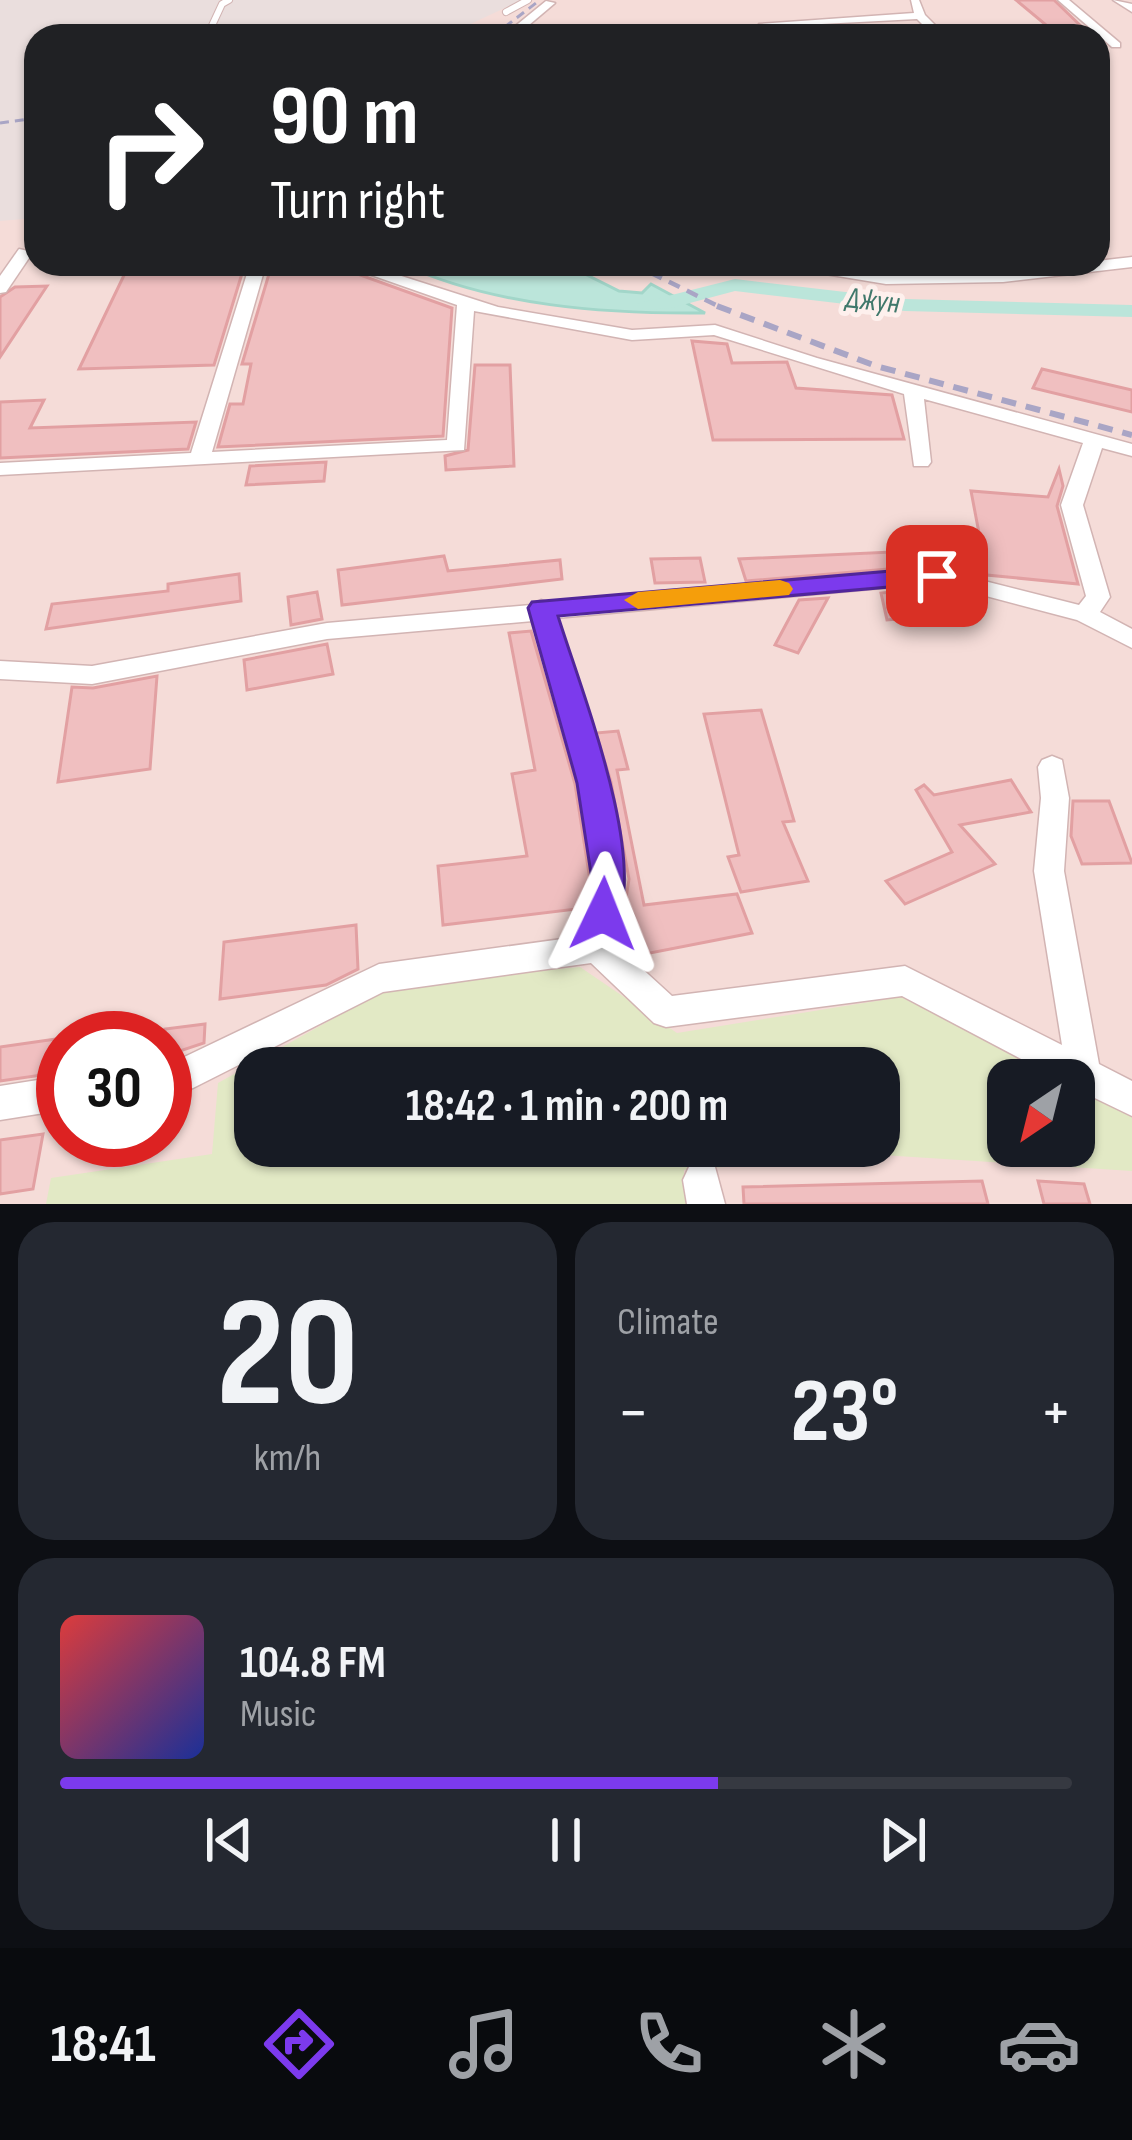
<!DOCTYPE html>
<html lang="en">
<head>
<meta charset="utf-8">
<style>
  :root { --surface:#171b24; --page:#242831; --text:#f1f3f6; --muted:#9ea1a6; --line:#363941; --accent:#7c3aed }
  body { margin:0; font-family:"Sofia Sans Condensed",sans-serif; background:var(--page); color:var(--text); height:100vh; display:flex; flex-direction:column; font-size:45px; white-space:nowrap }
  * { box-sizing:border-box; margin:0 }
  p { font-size:39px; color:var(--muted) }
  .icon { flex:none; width:66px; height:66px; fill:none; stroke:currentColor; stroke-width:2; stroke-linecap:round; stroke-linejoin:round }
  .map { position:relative; height:1204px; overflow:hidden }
  .side { display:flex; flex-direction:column; gap:18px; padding:18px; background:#0d0f14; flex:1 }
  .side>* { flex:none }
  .top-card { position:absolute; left:24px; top:24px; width:1086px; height:252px; border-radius:36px; box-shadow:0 3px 9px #0004; background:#202124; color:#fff; overflow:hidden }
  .needle { width:78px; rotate:215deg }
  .fabs { position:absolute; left:987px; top:1059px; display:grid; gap:24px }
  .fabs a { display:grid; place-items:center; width:108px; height:108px; border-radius:24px; background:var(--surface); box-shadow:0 3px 9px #0004; font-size:60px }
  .speed { position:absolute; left:36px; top:1011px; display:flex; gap:24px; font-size:60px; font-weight:700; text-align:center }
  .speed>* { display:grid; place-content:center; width:156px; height:156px; border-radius:50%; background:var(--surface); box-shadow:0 3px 9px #0004; line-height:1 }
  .speed .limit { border:18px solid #d22; background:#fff; color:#111 }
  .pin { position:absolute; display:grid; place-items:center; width:102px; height:102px; color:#fff; margin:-51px; border-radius:24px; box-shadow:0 6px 18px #0006 }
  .me { position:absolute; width:132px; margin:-66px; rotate:2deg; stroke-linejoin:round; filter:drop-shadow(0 0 9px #0008) }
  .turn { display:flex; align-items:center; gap:42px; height:252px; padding:0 48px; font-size:54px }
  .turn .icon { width:156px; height:156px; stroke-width:2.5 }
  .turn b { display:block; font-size:84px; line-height:102px }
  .big { font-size:90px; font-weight:700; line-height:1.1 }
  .side .tile { flex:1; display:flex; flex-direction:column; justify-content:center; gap:18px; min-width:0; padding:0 42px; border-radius:36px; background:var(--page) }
  .side .dial { align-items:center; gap:0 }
  .dial b { font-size:156px; line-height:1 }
  .song { display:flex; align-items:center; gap:36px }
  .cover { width:144px; height:144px; border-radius:18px; background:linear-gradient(135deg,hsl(0 70% 55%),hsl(230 70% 35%)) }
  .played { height:12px; border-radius:6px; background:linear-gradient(90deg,var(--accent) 65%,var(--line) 65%) }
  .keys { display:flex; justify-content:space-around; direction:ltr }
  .heat { display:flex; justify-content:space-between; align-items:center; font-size:66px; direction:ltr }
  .side .tiles { flex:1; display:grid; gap:18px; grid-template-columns:1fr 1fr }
  .tile:last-child { grid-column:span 2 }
  .trip { position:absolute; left:234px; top:1047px; width:666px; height:120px; border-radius:36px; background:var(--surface); box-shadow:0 3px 9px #0004; font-weight:700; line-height:120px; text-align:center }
  .tabs { display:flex; height:192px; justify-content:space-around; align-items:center; background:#090b0e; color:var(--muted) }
  .tabs .icon { width:84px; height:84px }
  .tabs .current { color:var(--accent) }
  .tabs b { font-size:54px; color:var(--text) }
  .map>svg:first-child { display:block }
  .residential { fill:#f5dcd8; fill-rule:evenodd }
  .industrial { fill:#eadedd }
  .green { fill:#e2e9c5; fill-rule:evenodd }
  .water { fill:#bbe5da; stroke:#a2d6c9; stroke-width:3 }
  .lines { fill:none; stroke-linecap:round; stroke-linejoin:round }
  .canal { fill:#bbe5da; fill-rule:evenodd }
  .building { fill:#f0bfc0; stroke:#e2a0a2; stroke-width:3 }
  .lane-casing { stroke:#d2b4b3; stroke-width:8 }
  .street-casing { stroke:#d2b4b3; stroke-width:3 }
  .lane { stroke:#fff; stroke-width:6 }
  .street { fill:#fff; fill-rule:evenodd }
  .rail-far2 { stroke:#a9a5c5; stroke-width:3; stroke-dasharray:9 6; stroke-linecap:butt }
  .rail-far1 { stroke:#a9a5c5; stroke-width:4.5; stroke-dasharray:12 8; stroke-linecap:butt }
  .rail { stroke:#a9a5c5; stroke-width:6; stroke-dasharray:15 10; stroke-linecap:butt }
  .route { fill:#7c3aed; stroke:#51269a; stroke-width:3 }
  .slow { fill:#f59e0b }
  .labels { text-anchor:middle; stroke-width:10; stroke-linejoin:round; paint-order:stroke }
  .far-water-label { font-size:30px; font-style:italic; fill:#40786b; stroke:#fef0ed }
</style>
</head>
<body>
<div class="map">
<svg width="1132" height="1204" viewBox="0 0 1132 1204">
  <rect width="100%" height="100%" fill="#fcebe7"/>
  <path class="residential" d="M0 0H1132V1204H0ZM36 36H1098V264H36ZM63 1038H165V1140H63ZM255 1068H879V1146H255ZM1008 1080H1074V1146H1008Z"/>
  <polygon class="industrial" points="0,0 522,0 445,36 36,36 36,218 0,221"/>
  <path class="green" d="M580 967 677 1033 901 997 1066 1080H1008V1146H1074V1084L1132 1113V1171L882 1155 684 1170 686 1204H46L51 1178 212 1154 218 1083 395 984ZM255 1068H879V1146H255Z"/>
  <path class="water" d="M402 264H565L619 291 642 293 651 284 705 313C605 314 493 306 402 264Z"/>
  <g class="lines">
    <polygon class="canal" points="735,279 905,299 1132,305 1132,317 905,311 735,291 671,308 646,310 636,304"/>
  </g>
  <g class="building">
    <polygon points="1016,0 1054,0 1084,29 1052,30"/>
    <polygon points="272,264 330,264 452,308 443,436 218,447 230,404 243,404 251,364 242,364"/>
    <polygon points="244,267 214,365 79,369 127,269"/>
    <polygon points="47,286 0,357 0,297 15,287"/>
    <polygon points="692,341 727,344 732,363 787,362 796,388 892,395 904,439 713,440"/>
    <polygon points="475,365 510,365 514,466 446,470 445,456 468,450"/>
    <polygon points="1042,369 1132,390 1132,412 1033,388"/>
    <polygon points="44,400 30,428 196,422 188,449 0,458 0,402"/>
    <polygon points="326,462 324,481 246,485 250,466"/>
    <polygon points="1059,469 1063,486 1057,506 1078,584 987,575 971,491 1048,497"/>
    <polygon points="892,552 900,568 746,581 739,559"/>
    <polygon points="444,556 448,571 560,560 562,579 342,605 338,570"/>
    <polygon points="700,558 705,582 655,583 651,559"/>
    <polygon points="239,574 241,601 46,629 52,604 168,591 168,584"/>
    <polygon points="911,590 925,617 887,620 881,593"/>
    <polygon points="317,592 322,619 291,625 288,597"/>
    <polygon points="828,598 798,653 775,645 799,600"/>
    <polygon points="531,631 575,784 590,880 585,908 443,925 438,866 527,856 512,774 535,770 509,633"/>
    <polygon points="327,644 333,674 247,690 244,660"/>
    <polygon points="157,676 150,769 58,782 72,687 93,688"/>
    <polygon points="761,710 794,821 783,822 808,881 741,892 728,857 739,855 704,714"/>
    <polygon points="618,731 628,769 617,770 644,905 737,894 752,933 635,956 625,947 621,931 629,879 611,782 596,733"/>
    <polygon points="1011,780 1031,812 960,825 995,864 905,904 886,881 952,852 916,790 924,785 934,795"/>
    <polygon points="1073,801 1109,801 1132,863 1082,864 1071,836"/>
    <polygon points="356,925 358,969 326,985 220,999 224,942"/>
    <polygon points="205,1024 204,1043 165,1056 165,1029"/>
    <polygon points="63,1038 63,1072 0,1081 0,1047"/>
    <polygon points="43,1134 33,1189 0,1194 0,1140"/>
    <polygon points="982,1181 988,1204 744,1204 743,1187"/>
    <polygon points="1038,1181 1084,1184 1090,1204 1044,1204"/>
  </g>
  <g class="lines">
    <defs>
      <g id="lane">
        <polyline points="506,12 528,0"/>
        <polyline points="209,32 222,4 229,0"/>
      </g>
      <g id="street">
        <polygon points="911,0 919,0 925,15 946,36 934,36 917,19 764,27 759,24 914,13"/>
        <polygon points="1058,0 1069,0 1120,43 1120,47 1112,47"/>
        <polygon points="1113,0 1132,4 1132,12"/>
        <polygon points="546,1 555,3 516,36 503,36"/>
        <polygon points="19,249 33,252 6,292 0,293 0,276"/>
        <path d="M1132 257V267L1003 282 886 284 795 269 787 264C822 264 855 273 890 274 972 277 1055 266 1132 257Z"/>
        <polygon points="250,264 266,264 212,452 447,440 457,305 340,264 364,264 498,307 632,330 715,325 817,358 1132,444 1132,456 1102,448 1083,505 1110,597 1100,612 1132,629 1132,648 1077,620 937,583 556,618 607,783 625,880 614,943 672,996 905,966 1062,1045 1034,871 1041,798 1038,767 1042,760 1052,756 1062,760 1069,798 1064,871 1099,1064 1132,1081 1132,1116 1074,1088 1074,1080 1061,1080 902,996 666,1027 654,1023 591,963 383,992 193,1088 165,1095 165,1061 178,1060 379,964 584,936 595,880 579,783 533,621 327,639 92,684 0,679 0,661 92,666 327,623 531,605 541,600 550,603 937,569 1079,605 1086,596 1061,505 1083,443 924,399 931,462 928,466 914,466 904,394 714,335 632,340 474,311 464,450 0,475 0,463 191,453"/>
        <polygon points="63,1076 63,1110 0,1120 0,1086"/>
        <polygon points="702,1161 715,1167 725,1204 687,1204 683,1180 689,1167"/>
      </g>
    </defs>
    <use href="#lane" class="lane-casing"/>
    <use href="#street" class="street-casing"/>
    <use href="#lane" class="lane"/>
    <use href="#street" class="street"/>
    <g class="rail-far2">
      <polyline points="493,36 540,0"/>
      <polyline points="0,123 36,118"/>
    </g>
    <polyline class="rail-far1" points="633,264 724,309"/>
    <polyline class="rail" points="717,306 876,366 1132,435"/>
  </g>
  <path class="route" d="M937 567 946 570 950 576 946 582 558 616C580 687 648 858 616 924L603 929 590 924 585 914 592 880 577 783 528 608 532 602Z"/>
  <polygon class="slow" points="780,580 789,583 793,589 789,595 638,609 624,600 638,592"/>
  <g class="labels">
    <g class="far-water-label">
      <text transform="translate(873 300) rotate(6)" y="10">Джун</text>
    </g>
  </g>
</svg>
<div class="fabs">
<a><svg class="needle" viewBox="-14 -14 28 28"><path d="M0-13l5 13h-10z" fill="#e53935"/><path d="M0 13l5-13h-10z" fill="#9ea1a6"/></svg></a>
</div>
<div class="speed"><div class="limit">30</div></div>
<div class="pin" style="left:937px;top:576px;background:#d93025"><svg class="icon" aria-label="arrive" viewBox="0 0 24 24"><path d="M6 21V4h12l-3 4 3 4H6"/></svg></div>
<svg class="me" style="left:603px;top:914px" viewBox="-20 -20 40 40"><path d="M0-17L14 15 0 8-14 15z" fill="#7c3aed" stroke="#fff" stroke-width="4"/></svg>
<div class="trip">18:42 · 1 min · 200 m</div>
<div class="top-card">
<div class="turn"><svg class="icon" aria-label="right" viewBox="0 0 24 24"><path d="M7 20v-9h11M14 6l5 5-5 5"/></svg><div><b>90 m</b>Turn right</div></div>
</div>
</div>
<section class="side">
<div class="tiles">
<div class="tile dial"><b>20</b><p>km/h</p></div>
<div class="tile"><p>Climate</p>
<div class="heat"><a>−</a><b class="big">23°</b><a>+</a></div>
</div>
<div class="tile">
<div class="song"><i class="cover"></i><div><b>104.8 FM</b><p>Music</p></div></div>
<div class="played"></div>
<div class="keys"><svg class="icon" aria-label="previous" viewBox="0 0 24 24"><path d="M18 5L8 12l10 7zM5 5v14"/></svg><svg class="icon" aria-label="pause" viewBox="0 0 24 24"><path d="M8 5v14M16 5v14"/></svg><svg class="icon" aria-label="next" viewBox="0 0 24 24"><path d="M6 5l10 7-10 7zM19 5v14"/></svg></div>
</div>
</div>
</section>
<nav class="tabs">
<b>18:41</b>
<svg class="icon current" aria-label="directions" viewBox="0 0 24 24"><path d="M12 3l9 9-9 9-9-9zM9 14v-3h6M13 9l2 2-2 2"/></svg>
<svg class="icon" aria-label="music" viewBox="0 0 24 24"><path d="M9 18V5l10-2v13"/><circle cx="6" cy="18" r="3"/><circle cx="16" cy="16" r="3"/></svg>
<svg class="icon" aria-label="phone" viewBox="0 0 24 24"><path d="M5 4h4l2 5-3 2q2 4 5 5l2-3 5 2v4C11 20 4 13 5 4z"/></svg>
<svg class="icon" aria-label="climate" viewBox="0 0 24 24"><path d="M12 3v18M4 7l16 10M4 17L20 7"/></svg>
<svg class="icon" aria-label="car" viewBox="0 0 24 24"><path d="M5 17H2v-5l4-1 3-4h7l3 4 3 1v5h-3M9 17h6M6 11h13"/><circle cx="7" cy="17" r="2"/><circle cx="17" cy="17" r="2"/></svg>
</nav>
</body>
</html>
